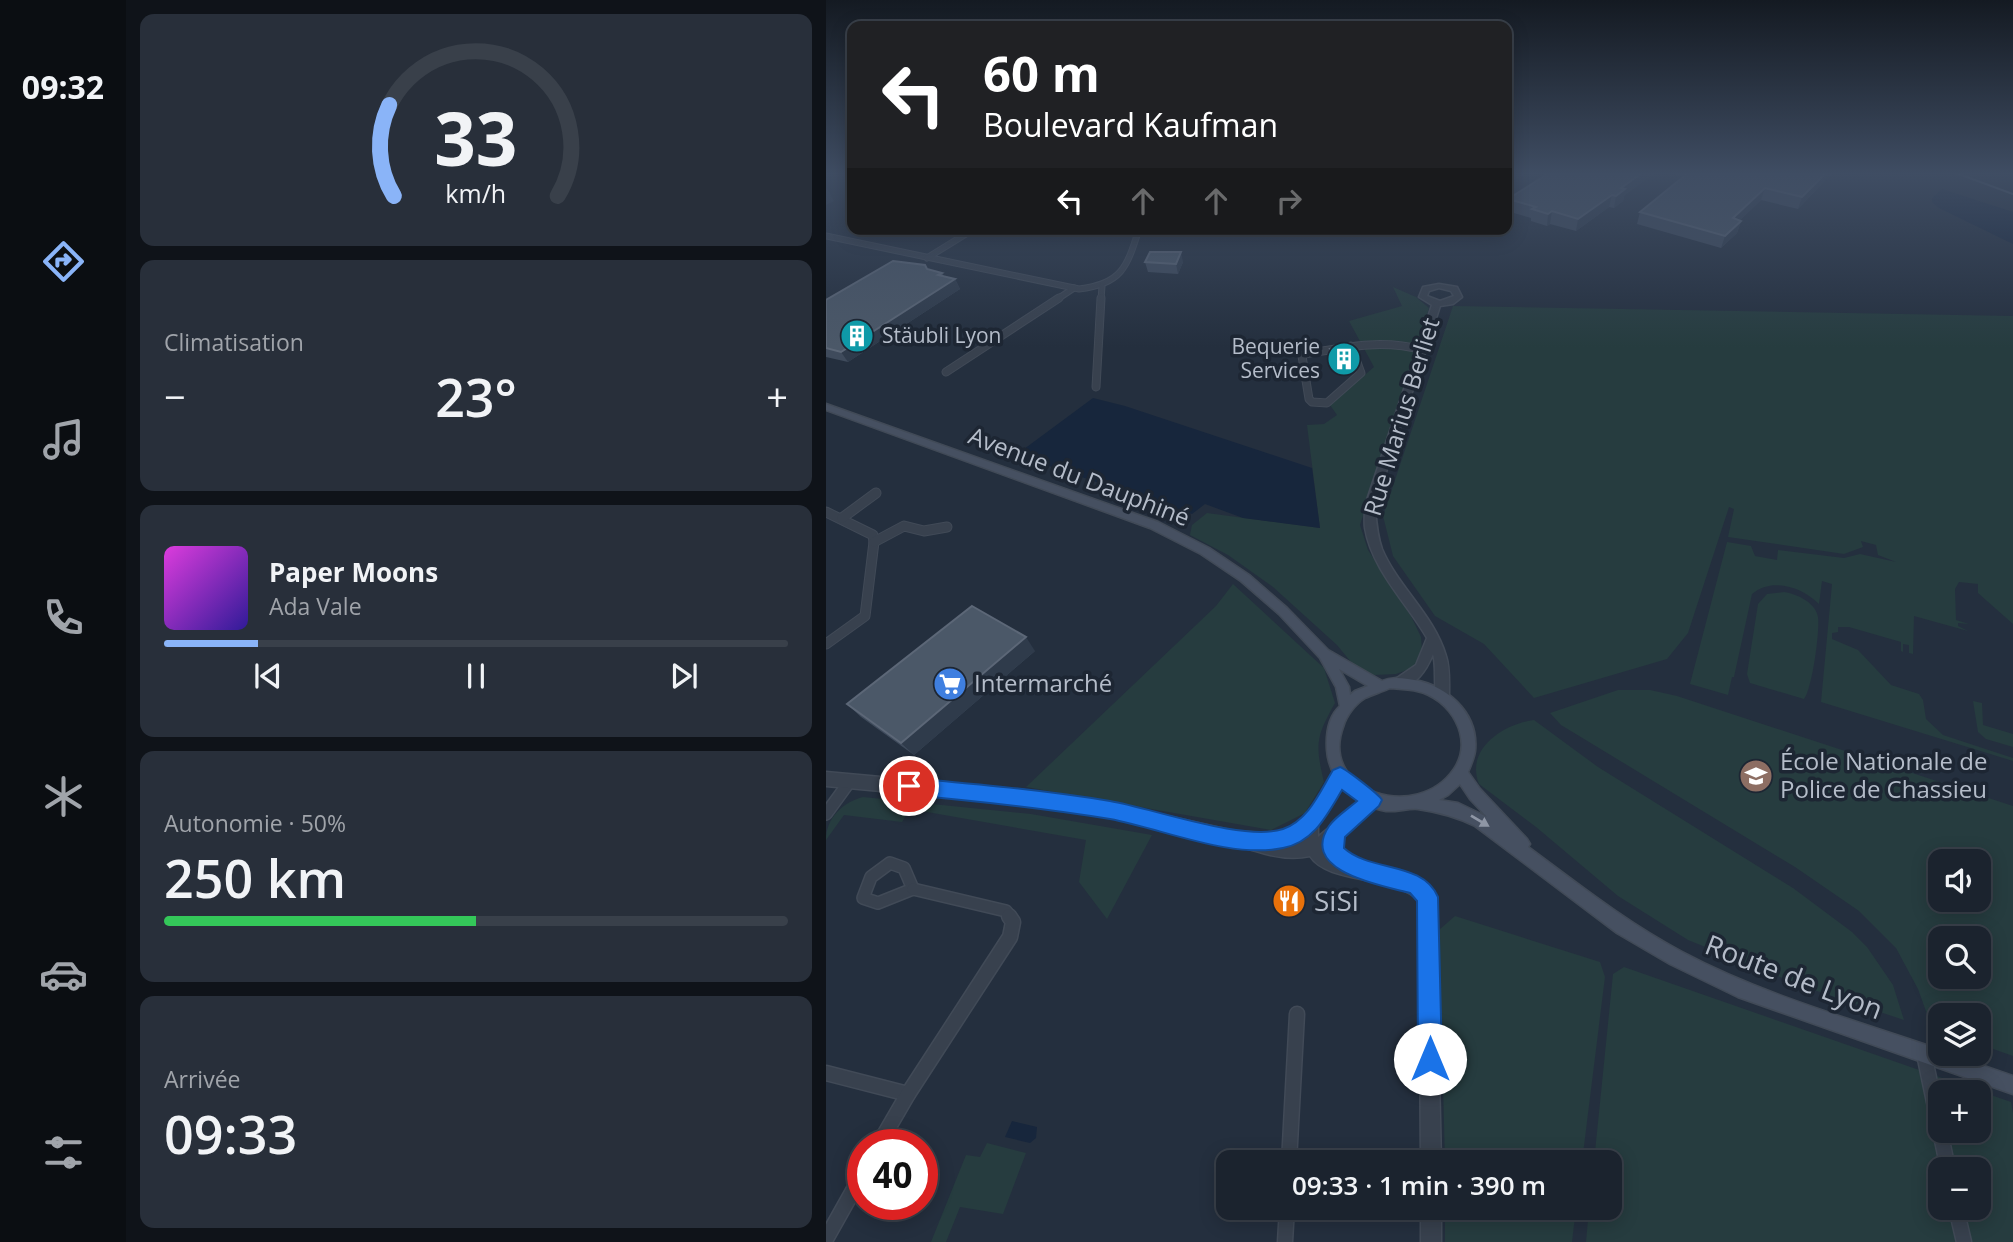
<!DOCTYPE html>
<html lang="fr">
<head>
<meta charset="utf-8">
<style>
  :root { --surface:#1b232e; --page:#282f3a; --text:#f1f3f6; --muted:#a0a4aa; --line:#39404a; --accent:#8ab4f8 }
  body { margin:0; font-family:"Open Sans",sans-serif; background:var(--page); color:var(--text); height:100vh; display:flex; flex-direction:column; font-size:26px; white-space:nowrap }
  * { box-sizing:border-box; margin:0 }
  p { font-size:23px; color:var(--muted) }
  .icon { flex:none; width:38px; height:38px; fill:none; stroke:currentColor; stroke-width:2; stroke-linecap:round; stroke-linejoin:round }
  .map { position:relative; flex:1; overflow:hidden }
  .panel { display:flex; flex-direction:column; gap:14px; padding:14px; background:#0f1319; width:700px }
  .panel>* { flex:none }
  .top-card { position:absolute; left:21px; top:21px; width:665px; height:214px; border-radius:14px; box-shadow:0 4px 18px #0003,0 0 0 2px var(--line); background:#202124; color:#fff; overflow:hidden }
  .fabs { position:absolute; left:1102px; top:849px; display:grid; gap:14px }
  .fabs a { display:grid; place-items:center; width:63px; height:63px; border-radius:14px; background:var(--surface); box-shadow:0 4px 18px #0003,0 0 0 2px var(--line); font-size:35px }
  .speed { position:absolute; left:21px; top:1129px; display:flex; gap:14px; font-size:35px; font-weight:700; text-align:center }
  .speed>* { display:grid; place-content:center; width:91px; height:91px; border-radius:50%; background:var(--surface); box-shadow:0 4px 18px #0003,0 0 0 2px var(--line); line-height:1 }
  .speed .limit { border:10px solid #d22; background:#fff; color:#111 }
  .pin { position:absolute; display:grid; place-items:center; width:60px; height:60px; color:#fff; margin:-30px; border:4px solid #fff; border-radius:50%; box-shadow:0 2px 7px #0007 }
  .me { position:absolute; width:77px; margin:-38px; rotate:0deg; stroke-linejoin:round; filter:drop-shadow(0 0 5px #0008) }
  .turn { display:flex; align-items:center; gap:24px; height:147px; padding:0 21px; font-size:32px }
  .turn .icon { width:91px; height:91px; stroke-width:2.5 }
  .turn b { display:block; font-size:49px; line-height:60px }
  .lanes { display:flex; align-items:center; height:66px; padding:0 21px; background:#0003; justify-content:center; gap:35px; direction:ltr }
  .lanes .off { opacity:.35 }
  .big { font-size:52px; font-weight:600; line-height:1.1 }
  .panel .tile { flex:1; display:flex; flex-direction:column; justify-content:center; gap:10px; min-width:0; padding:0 24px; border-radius:14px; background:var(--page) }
  .panel .dial { align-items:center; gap:0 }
  .dial svg { height:182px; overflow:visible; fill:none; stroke:var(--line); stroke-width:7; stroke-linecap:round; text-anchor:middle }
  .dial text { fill:var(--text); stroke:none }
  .song { display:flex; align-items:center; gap:21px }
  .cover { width:84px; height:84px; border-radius:10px; background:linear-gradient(135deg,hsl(300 70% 55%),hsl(250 70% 35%)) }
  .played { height:7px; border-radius:4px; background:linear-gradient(90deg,var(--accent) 15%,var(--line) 15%) }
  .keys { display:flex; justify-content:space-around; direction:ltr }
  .heat { display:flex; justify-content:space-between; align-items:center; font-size:38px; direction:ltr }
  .charge { height:10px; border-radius:5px; background:linear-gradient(90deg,#34c759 50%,var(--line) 0) }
  .trip { position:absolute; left:390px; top:1150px; width:406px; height:70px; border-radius:14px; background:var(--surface); box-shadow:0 4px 18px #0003,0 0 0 2px var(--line); font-weight:600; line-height:70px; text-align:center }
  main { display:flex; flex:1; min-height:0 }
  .tabs { display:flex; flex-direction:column; width:126px; justify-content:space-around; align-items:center; background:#0b0e12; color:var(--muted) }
  .tabs .icon { width:49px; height:49px }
  .tabs .active { color:var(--accent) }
  .tabs b { font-size:32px; color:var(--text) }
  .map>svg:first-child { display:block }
  .green { fill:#263c3f; fill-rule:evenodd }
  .water { fill:#17263c }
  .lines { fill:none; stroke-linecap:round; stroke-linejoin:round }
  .minor-far4-casing { stroke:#414a57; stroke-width:7 }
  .minor-far3-casing { stroke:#414a57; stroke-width:9 }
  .minor-far2-casing { stroke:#414a57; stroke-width:11 }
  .minor-far1-casing { stroke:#414a57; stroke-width:14 }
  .minor-casing { stroke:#414a57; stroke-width:17 }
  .tertiary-casing { stroke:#414a57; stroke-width:3 }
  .secondary-casing { stroke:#414a57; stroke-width:3 }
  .minor-far4 { stroke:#38414e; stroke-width:5 }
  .minor-far3 { stroke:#38414e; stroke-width:7 }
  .minor-far2 { stroke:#38414e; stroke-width:9 }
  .minor-far1 { stroke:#38414e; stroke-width:11 }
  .minor { stroke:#38414e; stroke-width:14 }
  .tertiary { fill:#38414e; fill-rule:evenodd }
  .secondary { fill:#465061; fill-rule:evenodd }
  .tram { stroke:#5a6575; stroke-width:2 }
  .wall { fill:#3f4b5c }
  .shaded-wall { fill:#2f3b4b }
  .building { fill:#4b5868; stroke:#5c6777; stroke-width:2 }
  .oneway { fill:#8e96a5 }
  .route { fill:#1a73e8; stroke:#114b97; stroke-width:2 }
  .labels { text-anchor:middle; stroke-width:7; stroke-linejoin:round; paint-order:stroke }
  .far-poi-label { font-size:21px; fill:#b4bcc9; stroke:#1d2633; text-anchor:start }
  .street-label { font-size:24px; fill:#b4bcc9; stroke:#1d2633 }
  .poi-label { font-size:24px; fill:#b4bcc9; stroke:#1d2633; text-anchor:start }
  .near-poi-label { font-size:28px; fill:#b4bcc9; stroke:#1d2633; text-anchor:start }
  .near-street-label { font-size:28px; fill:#b4bcc9; stroke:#1d2633 }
</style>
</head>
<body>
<main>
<nav class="tabs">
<b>09:32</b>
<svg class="icon active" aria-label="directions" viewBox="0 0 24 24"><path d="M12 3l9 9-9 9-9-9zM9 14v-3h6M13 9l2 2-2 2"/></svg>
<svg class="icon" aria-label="music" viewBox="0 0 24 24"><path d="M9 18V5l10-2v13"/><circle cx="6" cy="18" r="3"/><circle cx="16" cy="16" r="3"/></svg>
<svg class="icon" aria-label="phone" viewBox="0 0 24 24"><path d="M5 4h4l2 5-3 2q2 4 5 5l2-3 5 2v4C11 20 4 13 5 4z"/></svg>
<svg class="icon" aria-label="climate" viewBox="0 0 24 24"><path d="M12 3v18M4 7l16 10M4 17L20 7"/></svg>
<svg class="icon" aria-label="car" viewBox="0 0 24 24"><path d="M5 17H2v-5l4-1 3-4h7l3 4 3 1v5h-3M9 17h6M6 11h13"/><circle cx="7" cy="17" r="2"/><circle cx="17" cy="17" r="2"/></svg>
<svg class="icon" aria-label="filters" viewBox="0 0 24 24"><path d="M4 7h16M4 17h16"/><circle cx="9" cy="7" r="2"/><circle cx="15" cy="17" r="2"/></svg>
</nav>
<section class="panel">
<div class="tile dial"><svg viewBox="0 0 100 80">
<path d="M14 69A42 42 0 1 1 86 69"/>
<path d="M14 69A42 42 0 0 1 12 29" stroke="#8ab4f8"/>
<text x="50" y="56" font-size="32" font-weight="700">33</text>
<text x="50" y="72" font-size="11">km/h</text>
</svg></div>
<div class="tile"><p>Climatisation</p>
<div class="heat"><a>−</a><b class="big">23°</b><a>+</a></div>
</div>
<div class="tile">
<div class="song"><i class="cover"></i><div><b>Paper Moons</b><p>Ada Vale</p></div></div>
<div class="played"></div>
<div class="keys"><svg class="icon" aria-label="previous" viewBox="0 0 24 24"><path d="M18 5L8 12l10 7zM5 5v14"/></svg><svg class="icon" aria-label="pause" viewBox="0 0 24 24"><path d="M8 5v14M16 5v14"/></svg><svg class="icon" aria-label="next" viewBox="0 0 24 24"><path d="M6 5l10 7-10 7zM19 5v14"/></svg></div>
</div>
<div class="tile"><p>Autonomie · 50%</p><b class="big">250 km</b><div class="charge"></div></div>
<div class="tile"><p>Arrivée</p><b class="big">09:33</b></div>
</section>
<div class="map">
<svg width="1187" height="1242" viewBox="0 0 1187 1242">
  <rect width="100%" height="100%" fill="#242f3e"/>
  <g class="green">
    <polygon points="567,287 590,297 603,308 534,525 542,550 585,616 595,637 596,652 589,667 570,674 548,675 529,667 511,645 447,587 402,555 364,535 366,525 381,513 494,528 481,425 498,424 511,415 504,405 548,367 523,321 576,306"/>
    <path d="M627 306 1187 316V624L1152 593V584L1133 582 1129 589 1130 620 1143 624 1132 623V626L1142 631 1088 616 1087 654 1083 653V645L1077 644V652L1075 651V642L1023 627H1012V632L1006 633V639L1032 650 1065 685 1093 694 1097 700 1100 719 1117 735 1187 758V761L995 702 1006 584 996 581 993 604C976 587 946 577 926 594L908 677H906L902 695 864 684 901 542 925 546 929 556 951 560 952 550 1018 558 1034 554 1070 562 1052 555 1050 545 1035 541 1037 547 1018 554 902 537 908 509 903 507 862 633 841 659 708 698 658 644 609 616 567 556 557 516Z"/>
    <path d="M407 584 498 668 509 703C490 737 489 744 498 782L479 813 445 830 200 787 390 606Z"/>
    <path d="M958 592C971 594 989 602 992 617 994 631 986 689 978 699L924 683 921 674 932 604 941 594Z"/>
    <path d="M792 690H824L851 696 1187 806V1056L1153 1044V1015H1115V1031L1106 1028 1092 989 1070 948 1033 911 969 867 735 725 724 713ZM1115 861H1153V900H1115ZM1115 938H1153V976H1115Z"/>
    <polygon points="1147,701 1156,703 1157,725 1187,734 1187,747 1160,739 1152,732"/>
    <path d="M708 720 772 767 967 888 1026 932 1041 947 1067 985 1078 1020 979 987 862 940 792 896 710 827 653 784C639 749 677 724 708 720Z"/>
    <path d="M37 797 205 814 326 835 281 919 253 882 260 840 84 809 76 822 18 815 0 840C0 818 17 802 37 797Z"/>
    <polygon points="629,916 774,962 779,977 756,1162 619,1162 613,930"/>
    <path d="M798 967 1185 1102 1187 1113V1242H760L763 1208H784V1162H768L787 974ZM1115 1092H1153V1130H1115ZM1115 1169H1153V1208H1115Z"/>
    <polygon points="161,1143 200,1153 177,1214 134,1207 120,1242 105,1242 140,1155 154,1157"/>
    <polygon points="619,1208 750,1208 746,1242 619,1242"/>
  </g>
  <g class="water">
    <polygon points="1116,189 1187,212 1187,244 1113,208 1106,202 1106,198"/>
    <polygon points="267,398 299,406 486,468 494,528 417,518 379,504 366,514 190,455"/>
    <polygon points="186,1121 211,1127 210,1138 204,1143 179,1137"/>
  </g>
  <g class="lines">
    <defs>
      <g id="minor-far4">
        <path d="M0 236 253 289C296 284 301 267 313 229"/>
        <polyline points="101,258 148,229"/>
        <polyline points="230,300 248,288"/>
        <polyline points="275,300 276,286"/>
      </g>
      <g id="minor-far3">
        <path d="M525 346 535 373 501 403 486 402 483 399 476 356 479 354C520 347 556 339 597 350"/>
        <polyline points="120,372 233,298"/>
        <polyline points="270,387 275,298"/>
      </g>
      <g id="minor-far2">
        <polyline points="0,512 47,535 48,542 39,616 0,644"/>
        <polyline points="16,518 50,493"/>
        <polyline points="48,542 78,526 98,531 121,527"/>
      </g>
      <g id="minor-far1">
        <polyline points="0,814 24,781"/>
        <polygon points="64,863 78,868 87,889 52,903 37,898 45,877"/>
        <polyline points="87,889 180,911 185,918"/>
      </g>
      <g id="minor">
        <polyline points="1098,1054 1122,1169"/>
        <polyline points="0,1073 82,1094"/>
        <polyline points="53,1144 82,1094 184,937 187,922 183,916"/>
        <polyline points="463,1162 471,1014"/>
        <polyline points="1130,1208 1138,1242"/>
        <polyline points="0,1239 37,1173"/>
        <polyline points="459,1242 461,1208"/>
      </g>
      <g id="tertiary">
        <path d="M613 284 631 287 636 297 627 304 614 306 549 506C550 521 551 535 556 549 572 587 608 615 620 656 624 668 623 682 623 694L621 698 616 700 611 698C607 684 611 668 607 654 601 669 589 689 571 686L569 682 571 678 590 665 601 638C581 603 546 570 539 528 538 521 539 513 539 506L606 305 593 297 597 287ZM613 288 625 291 628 296 614 301 601 296 603 291Z"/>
        <path d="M514 770 519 771 521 776 492 825V837L542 795 547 793 552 795 554 800 552 805 517 836V850L529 862 572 871 595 881 607 891 609 897 615 1162H595L593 900C566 875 502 884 484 856 465 860 448 857 430 851 421 849 418 846 408 845L287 818 197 804 0 786V772L197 790 287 804 408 831 437 833 457 831 480 819 509 771ZM477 836 476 842 463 843Z"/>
        <rect x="595" y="1208" width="20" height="34"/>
      </g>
      <path id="secondary" d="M0 404 332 522 383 548 423 575 461 608 502 650 556 681C565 677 573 678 582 679 619 683 653 712 649 751 648 758 645 765 642 772L654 789 701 839 704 844 702 847C752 884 801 923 856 952 937 995 1028 1020 1115 1050V1054H1123L1187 1076V1094L912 997 844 964 791 933 649 826C631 817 613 812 592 809 582 808 571 812 560 811 531 806 503 781 501 750 500 735 502 717 514 706L510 687 494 658 453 614 415 581 375 554 324 528 0 410ZM513 669 542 686 529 691 524 695 523 687ZM564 688C573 689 583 689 591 691 624 698 649 739 628 769 591 823 493 792 517 727 520 716 529 704 539 698 547 694 556 692 564 688ZM634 784 644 799 661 817 632 803 613 800 622 795Z"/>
    </defs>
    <use href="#minor-far4" class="minor-far4-casing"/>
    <use href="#minor-far3" class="minor-far3-casing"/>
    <use href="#minor-far2" class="minor-far2-casing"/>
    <use href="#minor-far1" class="minor-far1-casing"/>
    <use href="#minor" class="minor-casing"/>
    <use href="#tertiary" class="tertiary-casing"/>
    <use href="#secondary" class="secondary-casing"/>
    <use href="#minor-far4" class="minor-far4"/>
    <use href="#minor-far3" class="minor-far3"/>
    <use href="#minor-far2" class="minor-far2"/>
    <use href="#minor-far1" class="minor-far1"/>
    <use href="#minor" class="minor"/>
    <use href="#tertiary" class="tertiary"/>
    <use href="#secondary" class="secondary"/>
    <polyline class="tram" points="1130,173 1187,194"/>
  </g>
  <g class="wall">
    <polygon points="723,173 798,196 797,201 788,208 783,207 750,231 724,224 721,226 705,221 705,218 681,211 682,199"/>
    <polygon points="843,173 1006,173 972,209 935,200 914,220 915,221 911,233 895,248 811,224 814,212 858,176"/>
    <polygon points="319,262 357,262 352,274 322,272"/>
    <polygon points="101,269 116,273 118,276 129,279 134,289 22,362 0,357 0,300"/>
    <polygon points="504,349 525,358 526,365 512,368 505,356"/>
    <polygon points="209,651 88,755 35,717 21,704"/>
  </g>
  <g class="shaded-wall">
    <polygon points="697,173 703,173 690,179 690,176"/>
    <polygon points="816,173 829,173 798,196 797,201 788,208 790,196 795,188"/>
    <polygon points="1000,173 1006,173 972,209 976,197"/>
    <polygon points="1,188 8,201 0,205 0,189"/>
    <polygon points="939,188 935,200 903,231 907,218"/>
    <polygon points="786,195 783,207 750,231 752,219"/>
    <polygon points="726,211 724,224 721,226 722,214"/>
    <polygon points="915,221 911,233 895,248 899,236"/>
    <polygon points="355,252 357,262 352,274 350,264"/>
    <polygon points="129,279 134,289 22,362 15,352"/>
    <polygon points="525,358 526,365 512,368 511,361"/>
    <polygon points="200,637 209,651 88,755 75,743"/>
  </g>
  <g class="building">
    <polygon points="723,173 816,173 795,188 799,189 790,196 786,195 752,219 726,211 722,214 706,209 710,207 682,199"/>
    <polygon points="862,173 1000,173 976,197 939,188 907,218 915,221 899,236 814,212"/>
    <polygon points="324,252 355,252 350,264 319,262"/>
    <polygon points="67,261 99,265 101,269 116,273 112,275 129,279 15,352 0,348 0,300"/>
    <polygon points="521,346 525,358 511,361 504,349"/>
    <polygon points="146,606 200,637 75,743 21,704"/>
  </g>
  <defs><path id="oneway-solid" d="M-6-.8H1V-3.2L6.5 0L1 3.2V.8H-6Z" transform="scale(1.75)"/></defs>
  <use class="oneway" href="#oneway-solid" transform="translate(654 821) rotate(31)"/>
  <linearGradient id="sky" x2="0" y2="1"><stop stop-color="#141a22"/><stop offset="0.5" stop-color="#3f4d63"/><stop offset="1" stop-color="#3f4d63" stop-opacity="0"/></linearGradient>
  <rect width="1187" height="347" fill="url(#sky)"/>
  <path class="route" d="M514 767C520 769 554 795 556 800L553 806 519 837 518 848C544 872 597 861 612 897L616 1059 612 1067 604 1070 596 1067 592 1059 591 901 584 893C558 886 472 872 503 826 509 817 522 809 531 801L516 790C501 815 488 842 457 848 405 859 337 829 284 819 217 808 150 801 83 795L76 792 73 786 76 780 83 778C150 784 217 790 284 801 326 808 418 842 457 829 483 820 494 791 507 770Z"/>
  <defs>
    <symbol id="building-disc" viewBox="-11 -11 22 22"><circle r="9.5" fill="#0f9aa8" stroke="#1d2633"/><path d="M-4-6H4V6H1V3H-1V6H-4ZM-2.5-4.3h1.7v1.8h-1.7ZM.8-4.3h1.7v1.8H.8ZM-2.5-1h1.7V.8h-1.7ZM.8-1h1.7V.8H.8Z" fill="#fff"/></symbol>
    <symbol id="supermarket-disc" viewBox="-11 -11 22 22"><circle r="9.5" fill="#3f7fe0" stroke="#1d2633"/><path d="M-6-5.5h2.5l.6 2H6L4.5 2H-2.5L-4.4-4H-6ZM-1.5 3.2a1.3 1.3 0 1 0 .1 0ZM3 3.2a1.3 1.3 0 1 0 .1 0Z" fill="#fff"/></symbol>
    <symbol id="university-disc" viewBox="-11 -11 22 22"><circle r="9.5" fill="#8d6e63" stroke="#1d2633"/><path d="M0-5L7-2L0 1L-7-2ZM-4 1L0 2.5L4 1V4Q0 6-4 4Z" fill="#fff"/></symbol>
    <symbol id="restaurant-disc" viewBox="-11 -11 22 22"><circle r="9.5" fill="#e8710a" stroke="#1d2633"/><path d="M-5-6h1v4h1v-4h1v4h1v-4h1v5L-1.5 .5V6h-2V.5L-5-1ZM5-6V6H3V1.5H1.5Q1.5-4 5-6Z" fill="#fff"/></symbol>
  </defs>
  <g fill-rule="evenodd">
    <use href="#building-disc" x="12" y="317" width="38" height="38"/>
    <use href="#building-disc" x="499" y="340" width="38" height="38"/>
    <use href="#supermarket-disc" x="105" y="665" width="38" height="38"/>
    <use href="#university-disc" x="911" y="757" width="38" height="38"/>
    <use href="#restaurant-disc" x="444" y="882" width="38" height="38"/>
  </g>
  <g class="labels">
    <g class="far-poi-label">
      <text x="56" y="343">Stäubli Lyon</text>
      <text x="494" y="354" text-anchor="end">Bequerie<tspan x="494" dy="24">Services</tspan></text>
    </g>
    <g class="street-label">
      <text transform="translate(576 417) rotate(-73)" y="8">Rue Marius Berliet</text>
      <text transform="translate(253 477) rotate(21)" y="8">Avenue du Dauphiné</text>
    </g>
    <g class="poi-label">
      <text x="148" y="692">Intermarché</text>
      <text x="954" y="770">École Nationale de<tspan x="954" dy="28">Police de Chassieu</tspan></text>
    </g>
    <g class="near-poi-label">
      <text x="488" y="911">SiSi</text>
    </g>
    <g class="near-street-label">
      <text transform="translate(968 977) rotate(21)" y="10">Route de Lyon</text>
    </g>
  </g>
</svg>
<div class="fabs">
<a><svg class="icon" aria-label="sound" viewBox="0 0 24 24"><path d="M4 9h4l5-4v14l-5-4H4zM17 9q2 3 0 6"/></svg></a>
<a><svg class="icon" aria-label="search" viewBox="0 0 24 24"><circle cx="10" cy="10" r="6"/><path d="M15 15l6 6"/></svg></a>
<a><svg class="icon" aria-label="layers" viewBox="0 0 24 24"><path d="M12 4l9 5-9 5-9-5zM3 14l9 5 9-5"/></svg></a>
<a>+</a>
<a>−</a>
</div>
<div class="speed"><div class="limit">40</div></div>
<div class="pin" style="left:83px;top:786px;background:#d93025"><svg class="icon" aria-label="arrive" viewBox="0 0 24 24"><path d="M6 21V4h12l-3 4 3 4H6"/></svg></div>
<svg class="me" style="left:604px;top:1059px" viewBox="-20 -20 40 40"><circle r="19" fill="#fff"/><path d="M0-13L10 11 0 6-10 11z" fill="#1a73e8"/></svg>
<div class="trip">09:33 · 1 min · 390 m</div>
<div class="top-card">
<div class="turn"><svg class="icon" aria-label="left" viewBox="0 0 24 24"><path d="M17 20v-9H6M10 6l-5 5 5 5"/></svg><div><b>60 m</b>Boulevard Kaufman</div></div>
<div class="lanes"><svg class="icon" aria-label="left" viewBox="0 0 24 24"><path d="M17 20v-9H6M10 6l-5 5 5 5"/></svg><svg class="icon off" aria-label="ahead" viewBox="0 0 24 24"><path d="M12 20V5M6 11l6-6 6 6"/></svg><svg class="icon off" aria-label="ahead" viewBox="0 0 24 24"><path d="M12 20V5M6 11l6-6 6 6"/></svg><svg class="icon off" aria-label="right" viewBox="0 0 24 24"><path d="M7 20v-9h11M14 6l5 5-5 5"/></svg></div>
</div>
</div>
</main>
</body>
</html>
